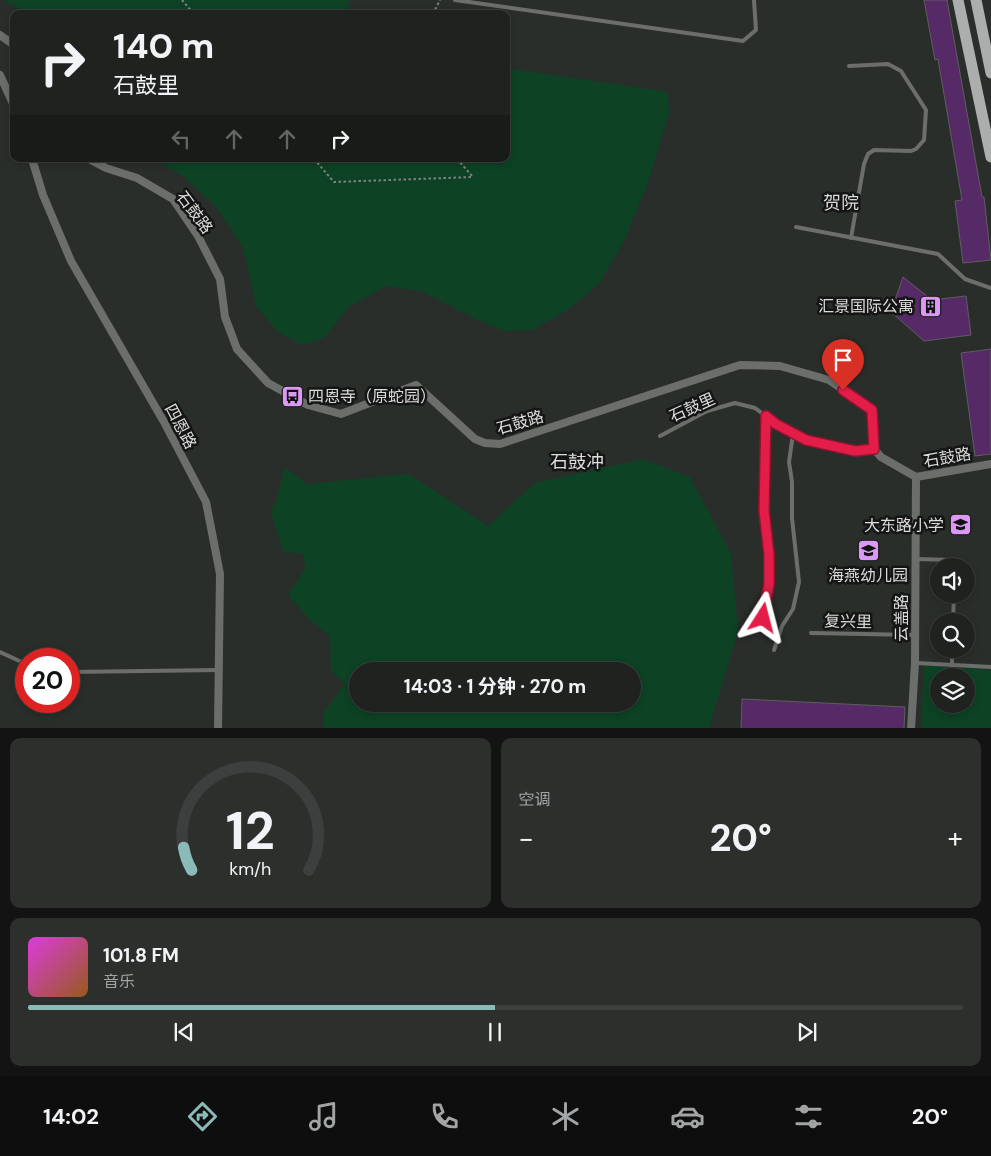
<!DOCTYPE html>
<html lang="zh">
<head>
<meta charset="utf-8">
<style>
  :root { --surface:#202220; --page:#2d2f2d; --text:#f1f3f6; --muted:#a2a4a5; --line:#3d3f3e; --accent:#8bbbb9 }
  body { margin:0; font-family:"DM Sans","Noto Sans SC",sans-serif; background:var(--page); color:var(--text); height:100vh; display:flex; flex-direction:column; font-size:19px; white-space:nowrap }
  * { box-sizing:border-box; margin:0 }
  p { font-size:16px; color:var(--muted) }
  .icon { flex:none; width:28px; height:28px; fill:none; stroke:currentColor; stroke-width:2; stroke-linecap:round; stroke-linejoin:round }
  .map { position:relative; height:728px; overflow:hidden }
  .details { display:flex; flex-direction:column; gap:10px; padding:10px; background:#121312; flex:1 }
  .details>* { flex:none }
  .banner { position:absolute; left:10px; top:10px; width:500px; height:152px; border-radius:10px; box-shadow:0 2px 8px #0003,0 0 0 1px var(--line); background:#202220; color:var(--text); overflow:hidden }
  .buttons { position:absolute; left:930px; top:558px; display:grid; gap:10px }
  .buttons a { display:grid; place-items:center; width:45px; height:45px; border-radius:50%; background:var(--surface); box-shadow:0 2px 8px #0003,0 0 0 1px var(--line); font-size:25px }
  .speed { position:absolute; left:15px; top:648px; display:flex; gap:10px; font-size:25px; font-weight:700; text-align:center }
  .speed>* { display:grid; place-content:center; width:65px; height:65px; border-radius:50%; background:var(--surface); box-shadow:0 2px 8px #0003,0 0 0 1px var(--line); line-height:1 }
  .speed .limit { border:8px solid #d22; background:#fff; color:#111 }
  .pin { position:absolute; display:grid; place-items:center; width:42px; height:42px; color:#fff; margin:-51px -21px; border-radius:50% 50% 50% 0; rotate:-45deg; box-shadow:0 0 5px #0007 }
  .pin .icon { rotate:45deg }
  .me { position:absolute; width:55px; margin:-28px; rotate:9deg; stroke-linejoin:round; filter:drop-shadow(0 0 4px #0008) }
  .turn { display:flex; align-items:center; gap:18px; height:105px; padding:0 20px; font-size:22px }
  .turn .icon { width:65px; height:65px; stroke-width:2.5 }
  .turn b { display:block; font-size:35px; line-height:42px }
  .lanes { display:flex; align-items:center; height:48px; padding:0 20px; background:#0003; justify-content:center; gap:25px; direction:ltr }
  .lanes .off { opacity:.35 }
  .big { font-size:38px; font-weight:700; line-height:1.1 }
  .details .card { flex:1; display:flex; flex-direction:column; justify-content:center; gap:8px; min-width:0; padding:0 18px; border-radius:10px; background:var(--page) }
  .details .dial { align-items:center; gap:0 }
  .dial svg { height:130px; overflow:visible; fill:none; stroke:var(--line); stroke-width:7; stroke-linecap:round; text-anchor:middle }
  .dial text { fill:var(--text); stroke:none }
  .song { display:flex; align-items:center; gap:15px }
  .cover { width:60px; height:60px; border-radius:8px; background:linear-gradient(135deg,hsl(300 70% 55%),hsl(30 70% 35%)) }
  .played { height:5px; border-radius:2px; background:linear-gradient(90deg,var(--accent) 50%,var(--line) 50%) }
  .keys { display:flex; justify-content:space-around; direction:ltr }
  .heat { display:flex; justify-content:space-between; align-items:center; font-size:28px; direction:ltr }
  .details .tiles { flex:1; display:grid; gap:10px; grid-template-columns:1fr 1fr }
  .card:last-child { grid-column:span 2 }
  .trip { position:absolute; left:349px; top:662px; width:292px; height:50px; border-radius:25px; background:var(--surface); box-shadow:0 2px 8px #0003,0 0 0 1px var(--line); font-weight:700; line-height:50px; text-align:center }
  .tabs { display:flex; height:80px; justify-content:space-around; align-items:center; background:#0d0e0d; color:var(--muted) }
  .tabs .icon { width:35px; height:35px }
  .tabs .current { color:var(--accent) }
  .tabs b { font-size:22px; color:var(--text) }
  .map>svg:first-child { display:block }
  .green { fill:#0d4225; fill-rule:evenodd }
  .building { fill:#562a66; stroke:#5f5d60 }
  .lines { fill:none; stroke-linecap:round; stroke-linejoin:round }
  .path { stroke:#808381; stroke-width:2; stroke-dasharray:2.5 2.5; stroke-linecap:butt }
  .service { stroke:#6c6e6c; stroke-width:4 }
  .minor { stroke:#6c6e6c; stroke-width:8 }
  .primary { stroke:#abaeac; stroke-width:11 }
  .route-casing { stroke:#92132f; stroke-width:12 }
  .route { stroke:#e11d48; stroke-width:9 }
  .labels { text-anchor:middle; stroke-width:5; stroke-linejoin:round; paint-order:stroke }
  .street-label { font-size:16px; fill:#dbdddb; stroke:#141514 }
  .poi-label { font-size:16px; fill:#dbdddb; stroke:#141514; text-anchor:end }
  .neighbourhood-label { font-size:18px; fill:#dbdddb; stroke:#141514 }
</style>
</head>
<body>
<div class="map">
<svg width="991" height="729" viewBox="0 0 991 729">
  <rect width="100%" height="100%" fill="#2a2e2b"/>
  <g class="green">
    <polygon points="3,0 349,0 348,14 29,14"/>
    <polygon points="506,68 668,92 669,113 648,183 626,237 600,283 566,311 533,330 504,331 478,320 421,291 386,286 349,307 324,338 302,345 277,331 256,306 243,248 216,207 183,176 154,159 506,159"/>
    <path d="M643 459 690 477 731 554 738 631 709 728H324V712L345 684 331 671 330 636 310 620 288 595 305 569 304 554 283 552 271 511C279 498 280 482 285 467L307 484 409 474 488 526 535 483ZM632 671V704H358V671Z"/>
    <path d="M924 665 991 670V728H921ZM966 676V704H939V676Z"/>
  </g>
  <g class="building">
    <polygon points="924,0 947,0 982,197 984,197 991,260 963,263 955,201 962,200 938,59 935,60"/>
    <polygon points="903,277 932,300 966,296 971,335 924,341 891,312"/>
    <polygon points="991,349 991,454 975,456 961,353"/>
    <polygon points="742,699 905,707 904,729 741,729"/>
  </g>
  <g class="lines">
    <g class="path">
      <polyline points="182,0 194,14"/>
      <polyline points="433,14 440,0"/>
      <polyline points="314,159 334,182 473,177"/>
      <polyline points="457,159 473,177"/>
    </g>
    <g class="service">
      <polyline points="455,0 743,41 756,30 754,0"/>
      <polyline points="849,66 888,64 901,71 926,110 924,140 916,149 911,151 874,150 868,154 864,164 851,238"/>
      <polyline points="796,227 938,254 965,279 991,288"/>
      <polyline points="660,436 707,411 735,403 755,408 776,424 806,440 855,451 874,449"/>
      <polyline points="915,559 954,560 954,566"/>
      <polyline points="763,619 769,584 769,554 765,511 766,416"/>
      <polyline points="953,621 954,594"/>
      <polyline points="811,633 915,635"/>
      <polyline points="774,650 782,626 793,609 799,582 792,518 792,482 789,462 793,434"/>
      <polyline points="0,652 26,664"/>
      <polyline points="916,663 991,667"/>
      <polyline points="952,665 952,649"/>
      <polyline points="69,672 219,670"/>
    </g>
    <g class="minor">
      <polyline points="0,35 14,45"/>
      <polyline points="0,75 14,106"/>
      <polyline points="32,159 43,195 71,261 164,422 206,502 220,574 218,729"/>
      <polyline points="89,159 106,168 137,178 173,199 198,236 220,279 225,317 237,349 268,383 308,405 341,414 416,385 475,439 485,443 500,444 740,365 780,366 829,380 872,410 874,449 881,457 916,477 991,464"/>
      <polyline points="911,729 915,663 916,477"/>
    </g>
    <g class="primary">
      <polyline points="958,0 991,157"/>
      <polyline points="976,0 991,73"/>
    </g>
  </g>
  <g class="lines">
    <defs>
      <polyline id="route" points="763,618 769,584 769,554 764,511 766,416 776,424 806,440 855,451 874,449 872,410 843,390"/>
    </defs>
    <use href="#route" class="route-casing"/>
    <use href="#route" class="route"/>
  </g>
  <defs>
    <symbol id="building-square" viewBox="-11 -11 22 22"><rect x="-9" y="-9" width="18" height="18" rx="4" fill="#db99f5" stroke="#141514"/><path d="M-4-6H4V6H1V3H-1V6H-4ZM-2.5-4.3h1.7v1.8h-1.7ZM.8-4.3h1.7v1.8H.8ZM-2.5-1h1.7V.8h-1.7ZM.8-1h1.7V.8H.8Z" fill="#111"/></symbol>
    <symbol id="bus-square" viewBox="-11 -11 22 22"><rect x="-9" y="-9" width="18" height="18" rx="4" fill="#db99f5" stroke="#141514"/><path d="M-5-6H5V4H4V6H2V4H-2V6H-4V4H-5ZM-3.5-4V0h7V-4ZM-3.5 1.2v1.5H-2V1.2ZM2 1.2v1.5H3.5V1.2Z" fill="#111"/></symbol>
    <symbol id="school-square" viewBox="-11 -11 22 22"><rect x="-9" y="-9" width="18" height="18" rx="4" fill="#db99f5" stroke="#141514"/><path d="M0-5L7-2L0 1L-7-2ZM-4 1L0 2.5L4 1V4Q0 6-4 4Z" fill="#111"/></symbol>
  </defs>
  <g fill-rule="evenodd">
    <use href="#building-square" x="918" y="294" width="25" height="25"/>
    <use href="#bus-square" x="280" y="384" width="25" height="25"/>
    <use href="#school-square" x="948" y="512" width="25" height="25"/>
    <use href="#school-square" x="856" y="538" width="25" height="25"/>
  </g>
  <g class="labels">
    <g class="street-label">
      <text transform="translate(195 212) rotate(53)" y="6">石鼓路</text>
      <text transform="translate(692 407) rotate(-24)" y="6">石鼓里</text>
      <text transform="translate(520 422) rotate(-16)" y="6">石鼓路</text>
      <text transform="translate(181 426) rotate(62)" y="6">四恩路</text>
      <text transform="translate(947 457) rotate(-10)" y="6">石鼓路</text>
      <text transform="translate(901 618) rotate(-90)" y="6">云盖路</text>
      <text transform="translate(848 621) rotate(1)" y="6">复兴里</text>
    </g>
    <g class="poi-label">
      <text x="914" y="312">汇景国际公寓</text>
      <text x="308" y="402" text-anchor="start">四恩寺（原蛇园）</text>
      <text x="944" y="531">大东路小学</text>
      <text x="868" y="581" text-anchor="middle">海燕幼儿园</text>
    </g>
    <g class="neighbourhood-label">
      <text x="841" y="209">贺院</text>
      <text x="577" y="468">石鼓冲</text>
    </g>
  </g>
</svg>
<div class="buttons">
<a><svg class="icon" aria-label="sound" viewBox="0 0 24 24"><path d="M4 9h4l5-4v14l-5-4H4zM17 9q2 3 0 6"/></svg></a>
<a><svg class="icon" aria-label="search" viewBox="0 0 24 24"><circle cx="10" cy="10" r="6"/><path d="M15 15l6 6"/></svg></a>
<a><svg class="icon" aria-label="layers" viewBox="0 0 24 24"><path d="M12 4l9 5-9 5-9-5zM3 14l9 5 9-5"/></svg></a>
</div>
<div class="speed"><div class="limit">20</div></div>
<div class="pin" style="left:843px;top:390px;background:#d93025"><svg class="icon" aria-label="arrive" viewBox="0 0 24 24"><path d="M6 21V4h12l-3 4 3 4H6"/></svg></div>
<svg class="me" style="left:763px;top:618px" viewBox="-20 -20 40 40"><path d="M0-17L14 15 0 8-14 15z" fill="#e11d48" stroke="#fff" stroke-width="4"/></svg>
<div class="trip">14:03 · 1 分钟 · 270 m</div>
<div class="banner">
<div class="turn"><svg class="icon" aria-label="right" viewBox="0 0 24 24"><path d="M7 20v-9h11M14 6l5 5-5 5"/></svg><div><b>140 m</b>石鼓里</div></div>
<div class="lanes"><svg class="icon off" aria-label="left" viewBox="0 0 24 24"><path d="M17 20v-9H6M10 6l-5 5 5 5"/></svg><svg class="icon off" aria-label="ahead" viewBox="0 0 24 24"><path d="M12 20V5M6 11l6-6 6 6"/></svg><svg class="icon off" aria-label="ahead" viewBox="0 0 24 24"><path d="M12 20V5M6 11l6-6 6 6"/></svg><svg class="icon" aria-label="right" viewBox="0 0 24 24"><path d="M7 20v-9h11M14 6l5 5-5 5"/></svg></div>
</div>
</div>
<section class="details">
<div class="tiles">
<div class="card dial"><svg viewBox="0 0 100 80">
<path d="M14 69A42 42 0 1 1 86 69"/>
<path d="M14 69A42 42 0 0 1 9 55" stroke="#8bbbb9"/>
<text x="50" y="56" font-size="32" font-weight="700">12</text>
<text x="50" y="72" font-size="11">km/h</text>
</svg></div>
<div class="card"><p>空调</p>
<div class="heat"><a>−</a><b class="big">20°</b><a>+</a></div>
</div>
<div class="card">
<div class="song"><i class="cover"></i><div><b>101.8 FM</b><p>音乐</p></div></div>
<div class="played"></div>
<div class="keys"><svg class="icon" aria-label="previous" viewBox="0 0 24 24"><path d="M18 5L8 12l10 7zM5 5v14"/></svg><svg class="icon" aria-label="pause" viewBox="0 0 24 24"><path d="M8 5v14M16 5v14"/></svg><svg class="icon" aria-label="next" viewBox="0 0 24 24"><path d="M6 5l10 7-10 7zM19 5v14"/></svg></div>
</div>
</div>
</section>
<nav class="tabs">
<b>14:02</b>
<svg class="icon current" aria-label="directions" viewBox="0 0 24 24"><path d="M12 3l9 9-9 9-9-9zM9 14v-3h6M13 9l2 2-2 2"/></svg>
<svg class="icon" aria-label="music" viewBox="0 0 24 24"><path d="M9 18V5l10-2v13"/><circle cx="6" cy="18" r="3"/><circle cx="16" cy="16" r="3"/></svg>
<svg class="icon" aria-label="phone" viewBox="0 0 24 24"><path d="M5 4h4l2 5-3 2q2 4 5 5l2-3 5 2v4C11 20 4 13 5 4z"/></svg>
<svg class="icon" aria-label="climate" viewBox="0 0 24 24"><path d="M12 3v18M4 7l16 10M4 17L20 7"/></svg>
<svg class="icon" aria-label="car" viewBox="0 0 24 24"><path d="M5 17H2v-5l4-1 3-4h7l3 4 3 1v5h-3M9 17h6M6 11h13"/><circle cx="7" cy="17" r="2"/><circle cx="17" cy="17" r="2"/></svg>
<svg class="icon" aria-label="filters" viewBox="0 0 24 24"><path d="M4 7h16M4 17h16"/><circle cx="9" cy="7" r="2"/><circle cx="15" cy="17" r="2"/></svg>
<b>20°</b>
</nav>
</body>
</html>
